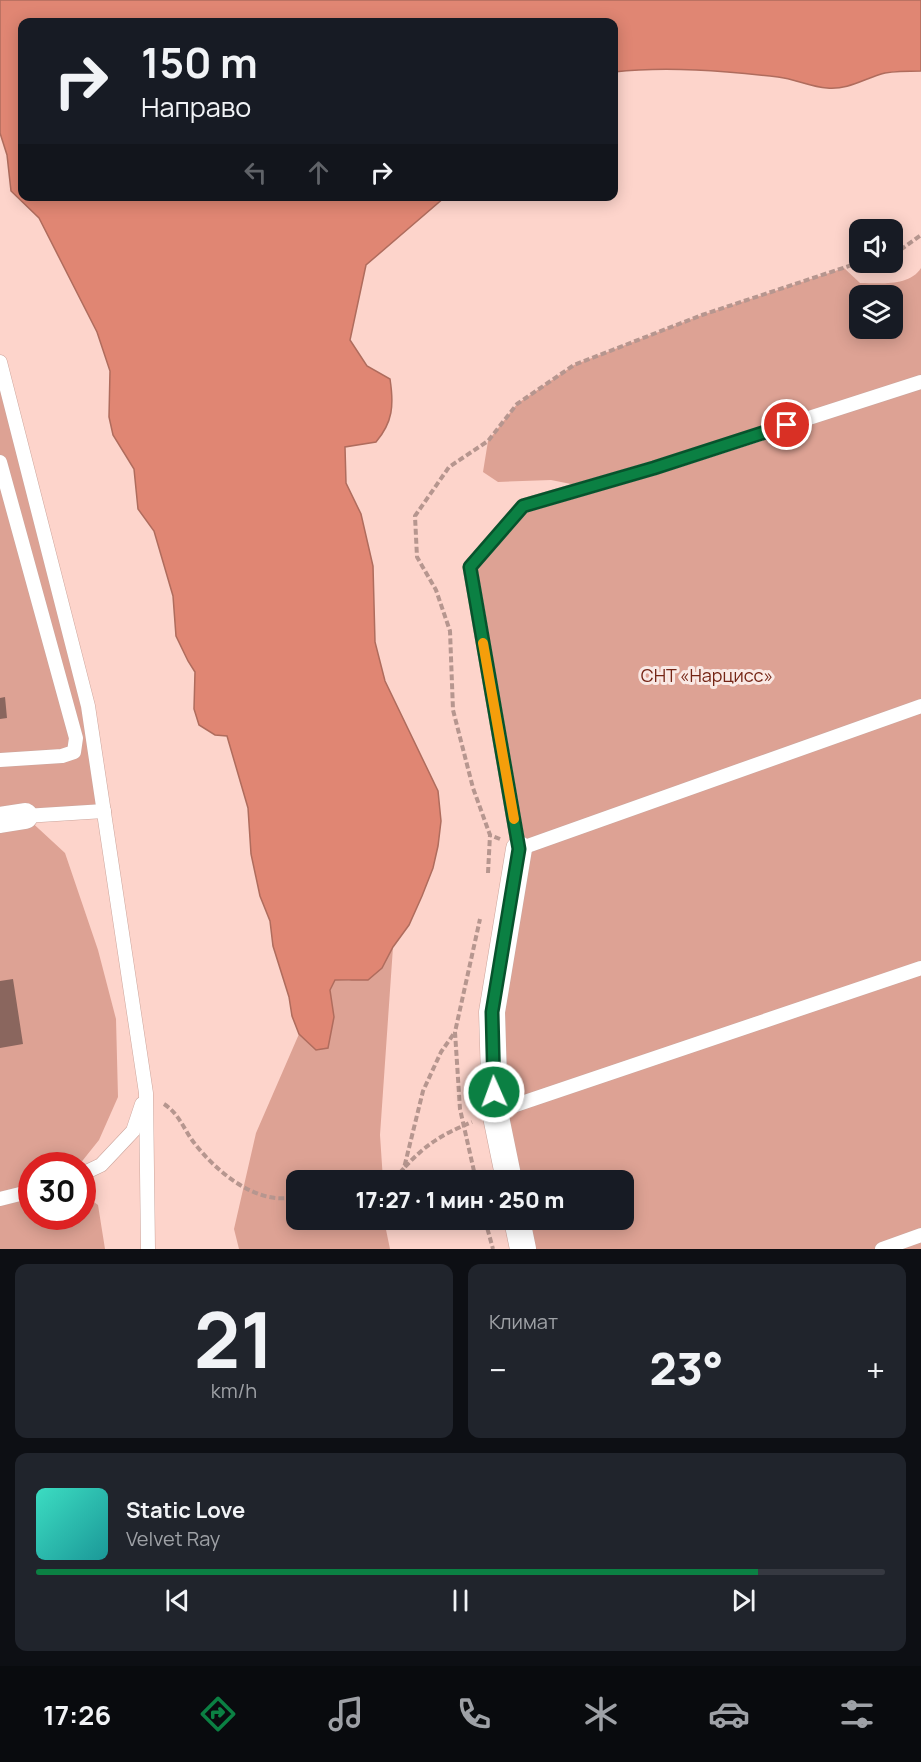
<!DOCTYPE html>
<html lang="ru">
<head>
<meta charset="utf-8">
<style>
  :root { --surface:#171b24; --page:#20242c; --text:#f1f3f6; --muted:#9ea1a6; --line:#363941; --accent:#0b8043 }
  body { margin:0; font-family:Manrope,sans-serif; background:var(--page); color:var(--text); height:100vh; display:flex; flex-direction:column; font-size:22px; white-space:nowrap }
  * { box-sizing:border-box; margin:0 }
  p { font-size:20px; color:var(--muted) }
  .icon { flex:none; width:33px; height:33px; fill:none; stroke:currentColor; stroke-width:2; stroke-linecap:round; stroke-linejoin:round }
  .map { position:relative; height:1249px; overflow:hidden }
  .details { display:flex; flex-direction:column; gap:15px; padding:15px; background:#0d0f14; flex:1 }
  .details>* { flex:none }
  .hud { position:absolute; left:18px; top:18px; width:600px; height:183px; border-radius:12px; box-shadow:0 3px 15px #0003; background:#171b24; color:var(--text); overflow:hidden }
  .fabs { position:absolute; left:849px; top:219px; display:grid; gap:12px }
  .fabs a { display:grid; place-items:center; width:54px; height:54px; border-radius:12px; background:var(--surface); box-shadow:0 3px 15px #0003; font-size:30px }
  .speed { position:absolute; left:18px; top:1152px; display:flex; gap:12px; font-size:30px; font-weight:700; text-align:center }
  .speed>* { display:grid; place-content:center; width:78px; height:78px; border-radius:50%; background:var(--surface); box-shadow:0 3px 15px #0003; line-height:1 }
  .speed .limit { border:9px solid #d22; background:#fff; color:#111 }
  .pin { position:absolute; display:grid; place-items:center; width:51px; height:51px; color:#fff; margin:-26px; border:3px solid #fff; border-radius:50%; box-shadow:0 2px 6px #0007 }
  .me { position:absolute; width:66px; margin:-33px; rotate:358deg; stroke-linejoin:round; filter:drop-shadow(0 0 4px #0008) }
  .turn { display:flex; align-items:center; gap:21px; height:126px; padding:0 24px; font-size:27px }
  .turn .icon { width:78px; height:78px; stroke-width:2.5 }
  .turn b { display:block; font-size:42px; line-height:51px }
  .lanes { display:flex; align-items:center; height:57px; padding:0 24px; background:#0003; justify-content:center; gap:30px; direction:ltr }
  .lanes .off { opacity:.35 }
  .big { font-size:45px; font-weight:800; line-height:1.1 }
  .details .tile { flex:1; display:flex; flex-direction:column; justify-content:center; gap:9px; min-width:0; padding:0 21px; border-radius:12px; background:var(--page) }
  .details .dial { align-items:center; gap:0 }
  .dial b { font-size:78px; line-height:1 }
  .song { display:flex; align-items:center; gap:18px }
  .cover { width:72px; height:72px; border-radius:9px; background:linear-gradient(135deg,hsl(170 70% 55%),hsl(180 70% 35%)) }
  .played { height:6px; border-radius:3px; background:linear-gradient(90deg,var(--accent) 85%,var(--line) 85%) }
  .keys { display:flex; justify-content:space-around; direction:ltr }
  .heat { display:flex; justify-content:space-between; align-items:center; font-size:33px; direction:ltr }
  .details .tiles { flex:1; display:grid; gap:15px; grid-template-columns:1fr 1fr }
  .tile:last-child { grid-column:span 2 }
  .trip { position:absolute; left:286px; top:1170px; width:348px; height:60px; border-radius:12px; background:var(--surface); box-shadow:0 3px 15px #0003; font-weight:800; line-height:60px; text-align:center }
  .tabs { display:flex; height:96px; justify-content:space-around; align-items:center; background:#090b0e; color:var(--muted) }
  .tabs .icon { width:42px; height:42px }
  .tabs .selected { color:var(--accent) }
  .tabs b { font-size:27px; color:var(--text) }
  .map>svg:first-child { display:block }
  .green { fill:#dda294; fill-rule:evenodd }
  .water { fill:#e08673; stroke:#af6c5d; stroke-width:1.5 }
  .building { fill:#8a665e }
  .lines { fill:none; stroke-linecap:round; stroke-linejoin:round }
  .service-casing { stroke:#cca59c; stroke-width:15 }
  .minor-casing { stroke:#cca59c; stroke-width:27 }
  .path { stroke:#b6968f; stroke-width:4; stroke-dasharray:6 3; stroke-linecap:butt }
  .service { stroke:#fff; stroke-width:14 }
  .minor { stroke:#fff; stroke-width:26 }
  .route-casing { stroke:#07532c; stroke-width:15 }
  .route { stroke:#0b8043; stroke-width:10 }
  .slow { stroke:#f59e0b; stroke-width:10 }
  .labels { text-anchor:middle; stroke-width:6; stroke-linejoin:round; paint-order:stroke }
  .park-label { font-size:18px; fill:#742414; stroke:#f9e8e4 }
</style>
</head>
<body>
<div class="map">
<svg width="921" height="1249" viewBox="0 0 921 1249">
  <rect width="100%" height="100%" fill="#fdd4cb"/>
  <g class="green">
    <path d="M844 268 860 283C879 283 909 287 921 268V1249H523L517 1220H624V1180H509L495 1112 519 849 470 567 523 506 581 486 551 480 498 482 483 472 488 441 517 404 574 365 702 315ZM860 296H892V328H860Z"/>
    <polygon points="0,362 88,706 104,811 26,817 65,853 98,950 116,1019 118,1097 99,1140 79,1165 32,1166 32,1216 82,1216 83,1194 98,1205 105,1249 0,1249"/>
    <polygon points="393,947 380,1135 383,1180 297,1180 297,1220 384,1220 390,1249 239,1249 234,1229 256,1133 299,1034 316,1050 334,1017 330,990 335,980 349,981 382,968"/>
  </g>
  <path class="water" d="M0 0H921V71C909 71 897 71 885 73 865 78 849 90 827 88 811 87 795 79 778 77 725 71 667 66 614 72V22H22V196L445 197 366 265 350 340 367 366 390 379C394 405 393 422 376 442L345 447 346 483 361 514 373 566 375 642 385 681 438 791 441 821 438 846 433 868 422 896 409 925 393 947 382 968 368 980H335L330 990 334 1017 328 1048 316 1050 299 1034 292 1016 289 997 273 946 270 921 260 896 251 854 248 808 227 736 215 735 199 725 194 709 195 672 188 661 176 636 173 596 154 531 138 509 134 469 113 435 109 417 110 371 97 332 39 218 11 191 7 155 0 133Z"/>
  <g class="building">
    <polygon points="5,697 7,718 0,719 0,698"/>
    <polygon points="13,979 23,1044 0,1048 0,981"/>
  </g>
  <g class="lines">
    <defs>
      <g id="service">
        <polyline points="0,362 88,706 146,1093 148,1249"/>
        <polyline points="921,382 654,468 523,506 470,567 519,849 921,706"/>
        <polyline points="0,462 76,738 74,752 62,756 0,760"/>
        <polyline points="25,816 104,811"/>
        <polyline points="495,1112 921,968"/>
        <polyline points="82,1174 101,1165 133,1131 142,1104"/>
        <polyline points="0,1199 32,1191"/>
        <polyline points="882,1249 921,1235"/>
      </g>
      <g id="minor">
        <polyline points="0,820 25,816"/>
        <polyline points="509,1180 495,1112 492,1012 519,849"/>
        <polyline points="517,1220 523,1249"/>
      </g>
    </defs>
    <use href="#service" class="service-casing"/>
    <use href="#minor" class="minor-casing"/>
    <g class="path">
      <polyline points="892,253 899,251 921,235"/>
      <polyline points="500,839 490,835 473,788 453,710 450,631 436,590 417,557 415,516 449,467 488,441 517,404 574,365 702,315 861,262"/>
      <polyline points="488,873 490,835"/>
      <path d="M164 1104C178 1113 183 1127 192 1140 214 1170 258 1208 297 1196"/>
      <path d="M405 1167C426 1144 443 1134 472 1122"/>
      <polyline points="348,1180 365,1177 396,1177 404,1168 423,1091 441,1052 455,1032"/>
      <polyline points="476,1180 460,1109 455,1032 480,919"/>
      <polyline points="485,1220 493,1249"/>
    </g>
    <use href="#service" class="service"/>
    <use href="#minor" class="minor"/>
  </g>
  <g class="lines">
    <defs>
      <polyline id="route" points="494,1092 492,1012 519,849 470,567 523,506 654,468 787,425"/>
    </defs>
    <use href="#route" class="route-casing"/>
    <use href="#route" class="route"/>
    <polyline class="slow" points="483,643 514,819"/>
  </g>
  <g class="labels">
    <g class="park-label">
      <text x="707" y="682">СНТ «Нарцисс»</text>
    </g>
  </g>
</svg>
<div class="fabs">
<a><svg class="icon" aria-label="sound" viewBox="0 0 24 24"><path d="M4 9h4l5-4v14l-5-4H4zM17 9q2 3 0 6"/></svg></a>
<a><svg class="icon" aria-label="layers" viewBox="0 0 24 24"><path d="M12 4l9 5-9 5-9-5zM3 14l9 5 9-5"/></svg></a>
</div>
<div class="speed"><div class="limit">30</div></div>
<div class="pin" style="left:787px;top:425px;background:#d93025"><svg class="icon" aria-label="arrive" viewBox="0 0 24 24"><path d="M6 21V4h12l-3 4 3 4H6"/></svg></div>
<svg class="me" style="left:494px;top:1092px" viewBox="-20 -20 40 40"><circle r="17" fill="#0b8043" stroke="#fff" stroke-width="3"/><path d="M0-11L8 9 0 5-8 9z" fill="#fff"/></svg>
<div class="trip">17:27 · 1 мин · 250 m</div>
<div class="hud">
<div class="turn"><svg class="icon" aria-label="right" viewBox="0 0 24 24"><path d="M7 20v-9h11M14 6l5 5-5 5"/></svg><div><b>150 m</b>Направо</div></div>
<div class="lanes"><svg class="icon off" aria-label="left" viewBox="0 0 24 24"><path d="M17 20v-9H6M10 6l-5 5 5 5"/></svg><svg class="icon off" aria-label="ahead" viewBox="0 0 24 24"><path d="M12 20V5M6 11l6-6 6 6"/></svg><svg class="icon" aria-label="right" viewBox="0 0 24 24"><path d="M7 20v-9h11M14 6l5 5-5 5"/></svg></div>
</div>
</div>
<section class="details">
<div class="tiles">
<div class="tile dial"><b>21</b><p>km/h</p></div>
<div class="tile"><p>Климат</p>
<div class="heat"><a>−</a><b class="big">23°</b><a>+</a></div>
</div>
<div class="tile">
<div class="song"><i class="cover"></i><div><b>Static Love</b><p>Velvet Ray</p></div></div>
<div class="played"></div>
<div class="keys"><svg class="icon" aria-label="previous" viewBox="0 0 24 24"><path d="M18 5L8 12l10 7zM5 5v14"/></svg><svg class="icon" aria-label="pause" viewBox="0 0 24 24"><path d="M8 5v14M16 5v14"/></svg><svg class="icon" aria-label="next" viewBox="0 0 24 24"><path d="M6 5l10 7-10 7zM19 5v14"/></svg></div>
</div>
</div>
</section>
<nav class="tabs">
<b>17:26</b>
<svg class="icon selected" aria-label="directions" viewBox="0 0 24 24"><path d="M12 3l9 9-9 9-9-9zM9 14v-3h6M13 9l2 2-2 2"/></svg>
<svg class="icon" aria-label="music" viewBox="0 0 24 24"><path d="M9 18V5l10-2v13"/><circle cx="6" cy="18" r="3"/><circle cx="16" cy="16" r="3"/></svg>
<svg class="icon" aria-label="phone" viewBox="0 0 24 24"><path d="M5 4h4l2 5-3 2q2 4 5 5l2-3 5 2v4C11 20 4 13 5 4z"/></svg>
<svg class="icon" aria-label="climate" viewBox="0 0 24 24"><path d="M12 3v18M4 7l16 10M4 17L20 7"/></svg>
<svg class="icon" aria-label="car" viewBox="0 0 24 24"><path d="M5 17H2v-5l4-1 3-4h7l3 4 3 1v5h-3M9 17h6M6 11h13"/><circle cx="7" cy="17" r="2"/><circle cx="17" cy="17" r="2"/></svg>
<svg class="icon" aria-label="filters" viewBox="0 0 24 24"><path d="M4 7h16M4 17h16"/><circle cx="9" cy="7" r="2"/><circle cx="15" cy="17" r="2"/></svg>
</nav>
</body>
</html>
